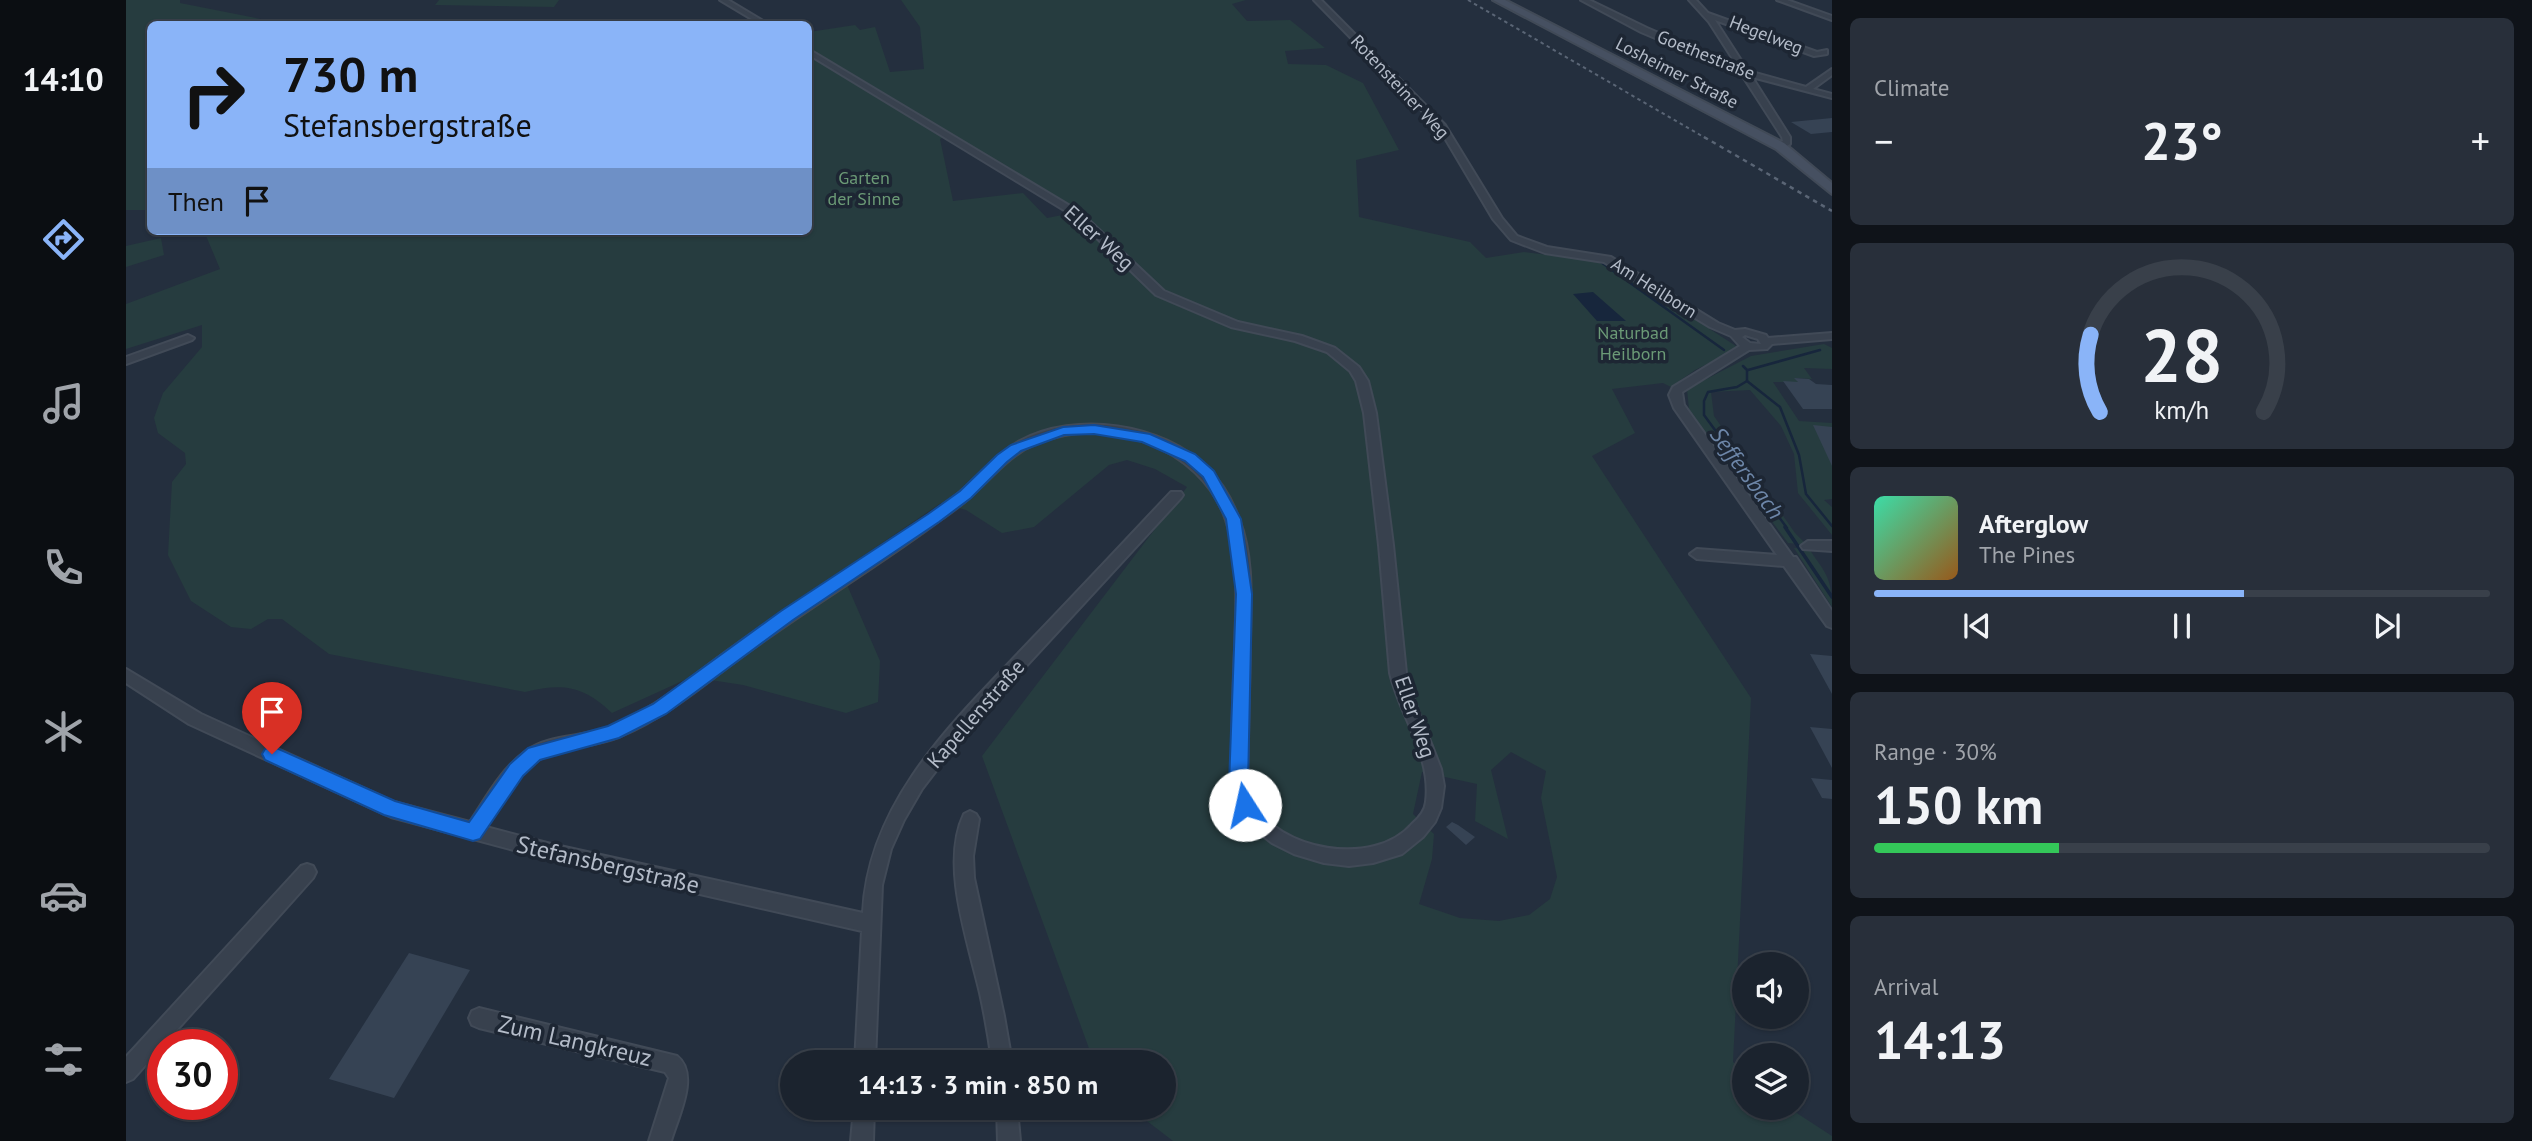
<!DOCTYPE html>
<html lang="en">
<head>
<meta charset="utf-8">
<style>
  :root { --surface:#1b232e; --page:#282f3a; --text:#f1f3f6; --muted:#a0a4aa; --line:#39404a; --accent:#8ab4f8 }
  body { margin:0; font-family:"PT Sans",sans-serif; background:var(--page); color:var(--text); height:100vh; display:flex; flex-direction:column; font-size:26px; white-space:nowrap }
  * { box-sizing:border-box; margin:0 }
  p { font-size:23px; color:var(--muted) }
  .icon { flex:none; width:38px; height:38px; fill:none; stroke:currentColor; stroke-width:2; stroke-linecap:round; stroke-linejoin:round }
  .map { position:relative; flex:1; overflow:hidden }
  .sheet { display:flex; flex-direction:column; gap:18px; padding:18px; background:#0f1319; width:700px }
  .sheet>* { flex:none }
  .banner { position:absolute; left:21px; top:21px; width:665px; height:214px; border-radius:10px; box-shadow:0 2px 5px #0004,0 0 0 2px var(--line); background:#8ab4f8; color:#111; overflow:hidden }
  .buttons { position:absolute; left:1606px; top:952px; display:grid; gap:14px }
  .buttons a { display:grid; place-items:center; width:77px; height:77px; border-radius:50%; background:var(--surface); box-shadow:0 2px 5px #0004,0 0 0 2px var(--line); font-size:35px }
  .speed { position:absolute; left:21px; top:1029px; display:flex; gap:14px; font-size:35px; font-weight:700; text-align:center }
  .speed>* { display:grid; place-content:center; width:91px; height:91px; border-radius:50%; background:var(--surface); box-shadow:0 2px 5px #0004,0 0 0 2px var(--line); line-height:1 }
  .speed .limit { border:10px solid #d22; background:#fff; color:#111 }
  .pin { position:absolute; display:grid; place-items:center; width:60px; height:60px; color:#fff; margin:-72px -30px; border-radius:50% 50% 50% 0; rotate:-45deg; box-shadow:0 0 7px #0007 }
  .pin .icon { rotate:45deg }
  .me { position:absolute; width:77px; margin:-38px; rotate:350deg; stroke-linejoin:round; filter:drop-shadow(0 0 5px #0008) }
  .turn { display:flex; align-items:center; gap:24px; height:147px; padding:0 21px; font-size:32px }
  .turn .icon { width:91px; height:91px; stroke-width:2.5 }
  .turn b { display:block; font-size:49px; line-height:60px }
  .then { display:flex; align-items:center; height:66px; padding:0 21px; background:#0003; gap:14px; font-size:26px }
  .big { font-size:52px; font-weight:600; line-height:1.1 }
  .sheet .card { flex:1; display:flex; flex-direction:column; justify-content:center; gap:10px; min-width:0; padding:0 24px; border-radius:10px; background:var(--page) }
  .sheet .dial { align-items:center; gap:0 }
  .dial svg { height:182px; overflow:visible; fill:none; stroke:var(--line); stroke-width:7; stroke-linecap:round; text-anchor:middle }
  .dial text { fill:var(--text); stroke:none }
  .song { display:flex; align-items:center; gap:21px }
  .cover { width:84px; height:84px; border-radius:10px; background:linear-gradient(135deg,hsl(160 70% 55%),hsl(30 70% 35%)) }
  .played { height:7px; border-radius:4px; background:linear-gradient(90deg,var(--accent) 60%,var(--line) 60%) }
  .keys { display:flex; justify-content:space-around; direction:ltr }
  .heat { display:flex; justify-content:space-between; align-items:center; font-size:38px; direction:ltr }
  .charge { height:10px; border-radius:5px; background:linear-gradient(90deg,#34c759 30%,var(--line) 0) }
  .trip { position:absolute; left:654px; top:1050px; width:396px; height:70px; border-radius:35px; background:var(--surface); box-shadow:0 2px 5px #0004,0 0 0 2px var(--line); font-weight:600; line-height:70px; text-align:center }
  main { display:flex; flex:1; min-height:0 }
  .tab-bar { display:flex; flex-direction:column; width:126px; justify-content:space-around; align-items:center; background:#0b0e12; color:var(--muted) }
  .tab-bar .icon { width:49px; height:49px }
  .tab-bar .selected { color:var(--accent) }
  .tab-bar b { font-size:32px; color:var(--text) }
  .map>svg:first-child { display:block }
  .green { fill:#263c3f; fill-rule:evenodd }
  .water { fill:#17263c }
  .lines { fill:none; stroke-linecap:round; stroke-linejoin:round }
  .stream-far1 { stroke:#17263c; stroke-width:2.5 }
  .stream { stroke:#17263c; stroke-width:3.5 }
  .building { fill:#364354 }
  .minor-casing { stroke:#414a57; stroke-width:4 }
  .secondary-casing { stroke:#414a57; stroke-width:4 }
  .minor { fill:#38414e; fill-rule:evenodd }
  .secondary { fill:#465061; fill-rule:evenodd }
  .rail-far1 { stroke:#5a6575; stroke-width:2; stroke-dasharray:3.5 3.5; stroke-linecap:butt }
  .rail { stroke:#5a6575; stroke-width:2.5; stroke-dasharray:4.5 4.5; stroke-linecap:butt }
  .route { fill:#1a73e8; stroke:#114b97; stroke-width:2 }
  .labels { text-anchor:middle; stroke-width:7; stroke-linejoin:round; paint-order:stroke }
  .far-street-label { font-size:18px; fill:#b4bcc9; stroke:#1d2633 }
  .far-park-label { font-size:18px; fill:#6b9a76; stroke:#1d2633 }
  .street-label { font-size:21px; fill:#b4bcc9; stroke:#1d2633 }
  .water-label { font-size:23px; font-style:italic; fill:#6d86a8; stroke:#1d2633 }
  .near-street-label { font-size:24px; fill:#b4bcc9; stroke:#1d2633 }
</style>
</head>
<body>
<main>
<nav class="tab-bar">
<b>14:10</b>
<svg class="icon selected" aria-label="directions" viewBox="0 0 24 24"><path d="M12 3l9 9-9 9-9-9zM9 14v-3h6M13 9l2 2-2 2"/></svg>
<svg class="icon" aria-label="music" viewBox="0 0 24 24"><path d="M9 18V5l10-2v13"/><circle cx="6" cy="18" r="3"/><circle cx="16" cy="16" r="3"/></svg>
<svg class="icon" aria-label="phone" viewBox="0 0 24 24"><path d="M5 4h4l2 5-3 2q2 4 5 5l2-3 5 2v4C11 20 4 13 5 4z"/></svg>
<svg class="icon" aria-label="climate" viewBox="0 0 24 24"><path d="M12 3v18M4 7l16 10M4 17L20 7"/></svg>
<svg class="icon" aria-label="car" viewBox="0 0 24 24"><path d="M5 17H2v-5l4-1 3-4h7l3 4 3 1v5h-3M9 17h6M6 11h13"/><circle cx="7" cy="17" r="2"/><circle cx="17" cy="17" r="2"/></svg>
<svg class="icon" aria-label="filters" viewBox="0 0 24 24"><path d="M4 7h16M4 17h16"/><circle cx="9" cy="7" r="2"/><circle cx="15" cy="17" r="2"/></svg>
</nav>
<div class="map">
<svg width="1706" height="1141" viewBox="0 0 1706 1141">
  <rect width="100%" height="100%" fill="#242f3e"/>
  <g class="green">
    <polygon points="0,0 54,0 54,3 160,24 24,24 24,210 0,210"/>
    <polygon points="313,0 433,0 428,7 309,5"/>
    <path d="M775 0H1120L1106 4 1121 21 1164 20 1199 48 1159 51 1162 64 1200 65 1237 83 1273 150 1230 160 1233 217 1344 242 1360 258 1398 252 1479 262 1559 319 1565 317 1610 346V350L1569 370 1545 387 1537 383 1486 389 1509 433 1466 456 1625 698 1607 1062 1619 1073V1108H1663L1706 1136V1141H1047L1004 1108H1038V1062H968L856 756 1061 487 1029 469 1001 460 983 465 908 527 876 533 840 510 815 503 715 571 754 661 752 702 720 713 617 685 565 677 486 713C457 685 436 683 399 692L203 654 156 619H142L125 629 105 627 65 601 42 555 46 482 60 464 59 453 32 433 28 418 37 393 76 347V325L0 349V304L94 269 78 231H682V123L687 122 683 113V32L729 25 734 30 749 27 764 72 798 69 794 27ZM821 135 947 213 921 218 897 193 827 201 814 139ZM1385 752 1420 771 1415 798 1431 877 1424 899 1403 915 1373 921 1334 918 1293 904 1306 859 1308 834 1287 814 1296 772 1351 784 1349 821 1382 839 1365 770Z"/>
    <polygon points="35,238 38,255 0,267 0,246"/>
    <polygon points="1698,344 1706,348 1706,369 1678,368 1686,379 1670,378 1672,382 1647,382 1673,421 1706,423 1706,499 1698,500 1706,507 1706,535 1672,493 1668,454 1655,426 1624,390 1585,392 1588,416 1669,533 1681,545 1662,543 1642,516 1634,512 1563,409 1561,389 1625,356"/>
    <path d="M1668 548 1683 549C1699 572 1706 578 1706 607Z"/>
  </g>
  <polygon class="water" points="1467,292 1500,321 1471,321 1447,294"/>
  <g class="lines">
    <g class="stream-far1">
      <polyline points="1472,260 1598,350"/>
      <polyline points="1617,366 1621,370 1621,381 1611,387 1582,392 1578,401 1578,415 1661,528"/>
      <polyline points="1622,370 1694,350"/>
      <polyline points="1621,381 1654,407 1673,455 1680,494 1706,526"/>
    </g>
    <polyline class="stream" points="1659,527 1706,597"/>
  </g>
  <g class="building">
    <polygon points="1706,118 1706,132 1685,134 1665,122"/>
    <polygon points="1668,378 1683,379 1690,384 1706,385 1706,409 1677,409 1657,381 1672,382"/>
    <polygon points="1687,425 1706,427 1706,466"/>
    <polygon points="1684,654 1706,656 1706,694"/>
    <polygon points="1684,727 1706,729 1706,768"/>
    <polygon points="1685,778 1706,780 1706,799 1696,798"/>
    <polygon points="1326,822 1332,825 1349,837 1340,845 1320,827"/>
    <polygon points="283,953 344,970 268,1098 203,1079"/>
  </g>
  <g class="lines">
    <defs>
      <g id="minor">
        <polygon points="594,0 602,0 642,24 634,24"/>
        <path d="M1188 0H1195L1319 125 1376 218 1391 236 1421 247 1485 257 1592 323 1609 330 1619 329 1640 335 1642 338 1706 333V339L1646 344 1641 349 1623 350 1556 392 1558 405 1667 557H1670L1706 611V628L1701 626 1658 566 1571 559 1564 554 1571 549 1651 555 1548 408 1543 395 1547 387 1614 346 1605 336 1584 327 1478 262 1419 253 1385 240 1367 219 1313 128ZM1619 335 1632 339 1635 344 1624 343 1616 337Z"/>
        <polygon points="1455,0 1463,0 1521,28 1612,67 1583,22 1563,0 1570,0 1582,13 1691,52 1701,50 1701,54 1688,56 1589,20 1622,71 1680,87 1706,69 1706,75 1687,89 1706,94 1706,98 1626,77 1664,137 1664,144 1657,148 1651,148 1651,144 1657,141 1656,137 1616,75 1515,32"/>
        <polygon points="1651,0 1661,0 1706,16 1706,20"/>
        <path d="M682 49 954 212 1038 291 1112 322 1176 336 1209 348 1233 367 1242 381 1250 413 1267 545 1280 673 1284 690 1315 769 1318 786 1315 808 1309 822 1297 837 1276 854 1247 863 1223 866 1198 863 1168 854 1146 843 1127 828 1113 810 1105 785C1106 740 1107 694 1109 649 1110 607 1114 561 1100 520 1075 446 979 413 909 444 883 455 866 478 845 496 837 504 827 511 817 518 745 572 666 617 594 673 563 697 531 721 495 736 473 746 449 746 426 753 395 764 376 801 360 827L425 844 737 913C742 799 832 717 906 639 953 590 999 541 1045 492H1055L1057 495 1055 498 842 729 796 789 778 820 765 849 756 885 749 1062H729L736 931 425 860 265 817 63 724 0 683V669L75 714 268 802 344 822C360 798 375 769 400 751 424 734 454 738 481 728 521 713 555 686 589 660 647 616 709 579 770 538 791 523 814 509 834 492 854 475 870 454 894 441 949 411 1037 423 1081 468 1096 482 1106 500 1113 519 1129 560 1124 608 1124 651 1123 696 1122 740 1121 785 1123 790 1123 796 1126 801 1152 851 1248 868 1286 824 1293 818 1299 811 1300 802 1306 756 1274 716 1264 673L1253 545 1238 413 1230 381 1224 371 1201 352 1169 341 1105 327 1030 295 948 216 682 54Z"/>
        <polygon points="62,335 68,338 66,340 0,364 0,357"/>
        <polygon points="1682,541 1706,541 1706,551 1677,549 1675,546"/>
        <path d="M844 811 850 814 853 819 847 856 848 878 878 1016 886 1062H866C863 1039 859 1016 854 993 842 941 814 864 838 814Z"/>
        <polygon points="181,864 187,866 190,872 187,878 7,1079 0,1082 0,1057 175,866"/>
        <path d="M353 1008 551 1056C574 1074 552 1117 545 1141H523L543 1078 539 1072 353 1028 346 1025 343 1018 346 1011Z"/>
        <polygon points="728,1108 748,1108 747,1141 725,1141"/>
        <polygon points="871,1108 891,1108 894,1141 872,1141"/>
      </g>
      <polygon id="secondary" points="1367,0 1379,0 1658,143 1706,183 1706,194 1650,149"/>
    </defs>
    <use href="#minor" class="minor-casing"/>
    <use href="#secondary" class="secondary-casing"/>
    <use href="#minor" class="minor"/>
    <use href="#secondary" class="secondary"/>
    <polyline class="rail-far1" points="1342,0 1581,139"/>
    <polyline class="rail" points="1578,137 1706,211"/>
  </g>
  <polygon class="route" points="968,425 1024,434 1069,454 1088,471 1115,519 1126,594 1122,785 1128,805 1126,811 1119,813 1112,811 1103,785 1110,594 1100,519 1077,477 1059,461 1016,442 968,434 938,435 895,451 881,462 845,498 813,522 667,620 540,714 493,738 414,760 397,776 354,839 347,841 258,815 139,760 136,754 139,749 146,746 269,801 343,822 384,764 402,748 482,726 527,704 655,611 802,514 834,491 871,455 885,445 937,427"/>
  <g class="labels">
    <g class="far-street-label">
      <text transform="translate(1640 35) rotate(21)" y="6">Hegelweg</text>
      <text transform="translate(1580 55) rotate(22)" y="6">Goethestraße</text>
      <text transform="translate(1551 73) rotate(27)" y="6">Losheimer Straße</text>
      <text transform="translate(1274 87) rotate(47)" y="6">Rotensteiner Weg</text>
      <text transform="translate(1528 288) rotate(32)" y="6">Am Heilborn</text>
    </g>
    <g class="far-park-label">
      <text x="738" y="184">Garten<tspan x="738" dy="21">der Sinne</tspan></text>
      <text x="1507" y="339">Naturbad<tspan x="1507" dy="21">Heilborn</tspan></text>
    </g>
    <g class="street-label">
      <text transform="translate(973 238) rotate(42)" y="7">Eller Weg</text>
      <text transform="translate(850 714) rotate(-49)" y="7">Kapellenstraße</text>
      <text transform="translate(1289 717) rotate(71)" y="7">Eller Weg</text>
    </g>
    <g class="water-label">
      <text transform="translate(1621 473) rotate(54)" y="8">Seffersbach</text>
    </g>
    <g class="near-street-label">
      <text transform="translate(482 865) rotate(13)" y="8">Stefansbergstraße</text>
      <text transform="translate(449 1041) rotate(13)" y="8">Zum Langkreuz</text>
    </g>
  </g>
</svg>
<div class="buttons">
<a><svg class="icon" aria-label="sound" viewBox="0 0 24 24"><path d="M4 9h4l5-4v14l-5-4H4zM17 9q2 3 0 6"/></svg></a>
<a><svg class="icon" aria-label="layers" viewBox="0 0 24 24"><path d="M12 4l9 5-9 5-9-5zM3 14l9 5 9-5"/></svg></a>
</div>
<div class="speed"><div class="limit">30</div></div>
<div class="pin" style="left:146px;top:754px;background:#d93025"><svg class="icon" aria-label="arrive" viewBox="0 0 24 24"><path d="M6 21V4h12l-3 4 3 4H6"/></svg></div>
<svg class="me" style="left:1119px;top:805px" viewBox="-20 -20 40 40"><circle r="19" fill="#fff"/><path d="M0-13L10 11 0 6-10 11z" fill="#1a73e8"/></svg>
<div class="trip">14:13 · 3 min · 850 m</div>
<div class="banner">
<div class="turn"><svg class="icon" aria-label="right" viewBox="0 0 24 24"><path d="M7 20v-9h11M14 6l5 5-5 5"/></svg><div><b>730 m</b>Stefansbergstraße</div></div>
<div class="then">Then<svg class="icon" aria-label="arrive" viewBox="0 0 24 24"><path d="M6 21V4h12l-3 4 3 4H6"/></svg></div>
</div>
</div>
<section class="sheet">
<div class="card"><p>Climate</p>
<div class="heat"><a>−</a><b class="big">23°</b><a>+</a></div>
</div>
<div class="card dial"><svg viewBox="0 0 100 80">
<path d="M14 69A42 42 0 1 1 86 69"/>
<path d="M14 69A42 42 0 0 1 10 35" stroke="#8ab4f8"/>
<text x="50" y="56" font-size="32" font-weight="700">28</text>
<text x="50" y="72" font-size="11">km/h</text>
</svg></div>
<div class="card">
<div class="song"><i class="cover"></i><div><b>Afterglow</b><p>The Pines</p></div></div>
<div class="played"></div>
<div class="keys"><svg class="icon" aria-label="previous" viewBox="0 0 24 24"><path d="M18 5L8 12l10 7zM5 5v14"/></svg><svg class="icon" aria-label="pause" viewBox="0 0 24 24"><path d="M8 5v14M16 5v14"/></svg><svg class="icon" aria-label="next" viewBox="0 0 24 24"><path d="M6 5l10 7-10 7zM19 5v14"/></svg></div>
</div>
<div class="card"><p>Range · 30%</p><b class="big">150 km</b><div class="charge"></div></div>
<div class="card"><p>Arrival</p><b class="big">14:13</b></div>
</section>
</main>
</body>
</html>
